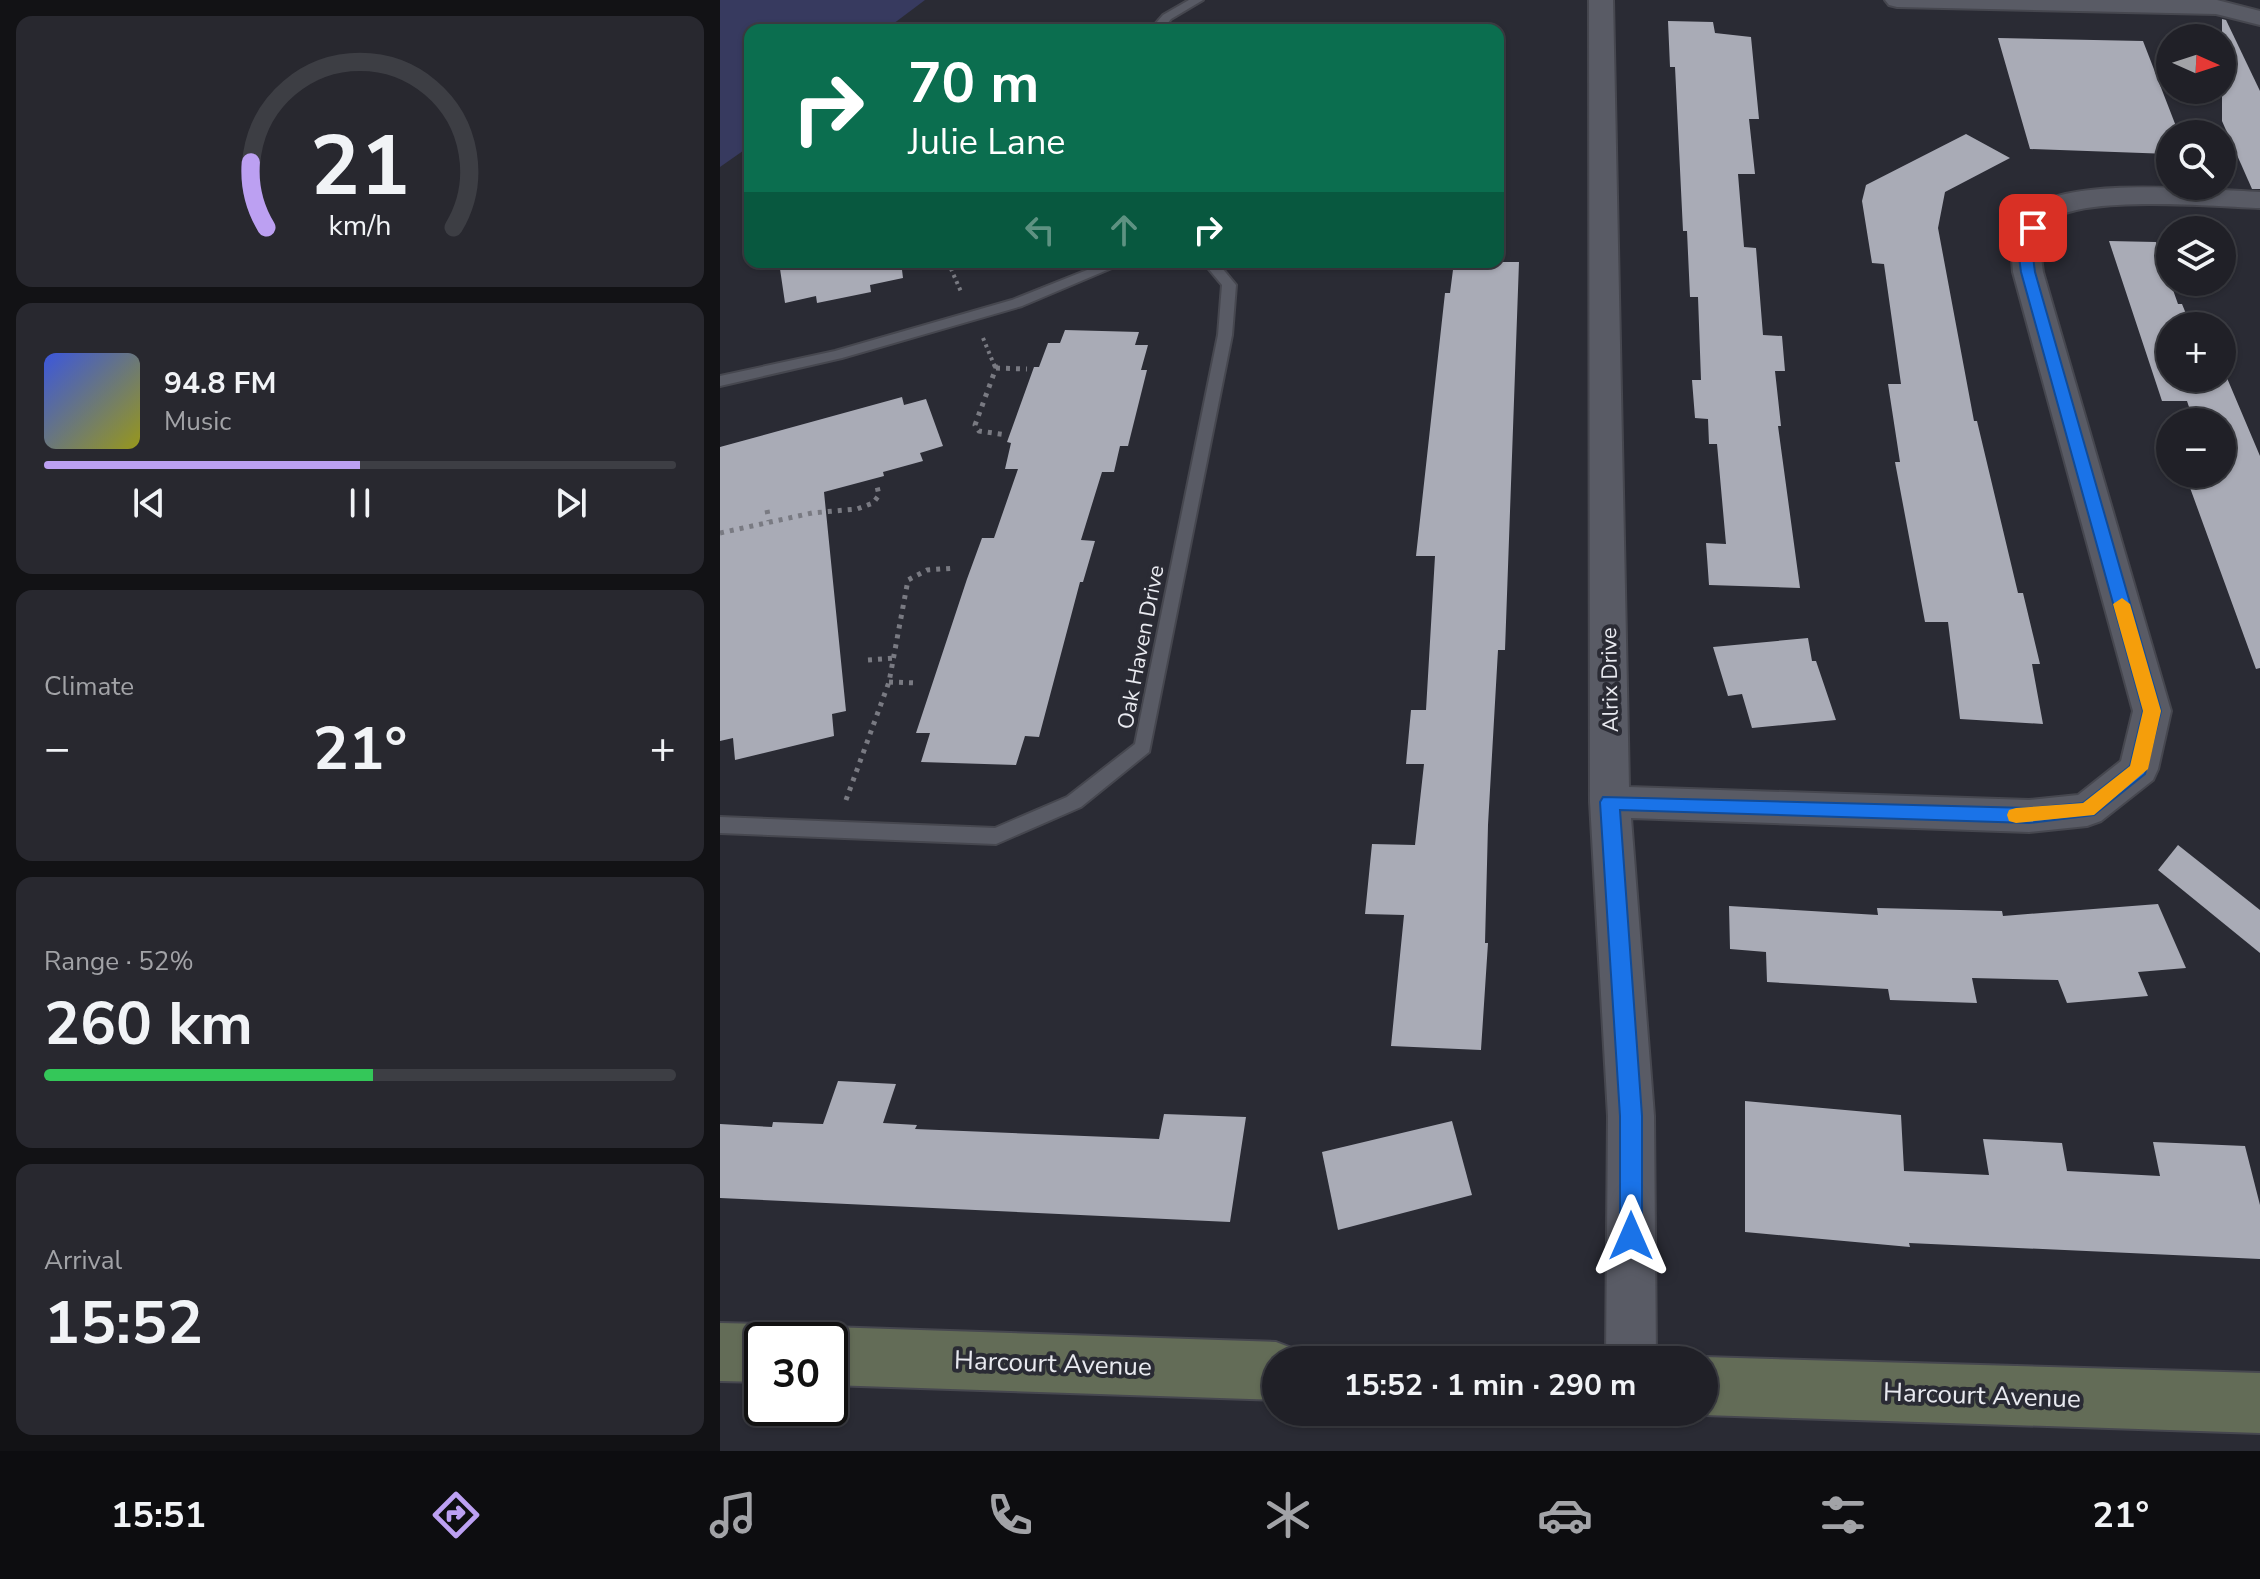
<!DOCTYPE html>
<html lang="en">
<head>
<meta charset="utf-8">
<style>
  :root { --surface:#202027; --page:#28282f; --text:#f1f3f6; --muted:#a2a3a7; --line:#3d3e44; --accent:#bca0f2 }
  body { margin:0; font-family:"Nunito Sans",sans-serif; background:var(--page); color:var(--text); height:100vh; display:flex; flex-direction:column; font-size:30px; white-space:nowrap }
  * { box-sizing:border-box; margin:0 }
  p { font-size:26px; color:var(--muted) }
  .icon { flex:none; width:44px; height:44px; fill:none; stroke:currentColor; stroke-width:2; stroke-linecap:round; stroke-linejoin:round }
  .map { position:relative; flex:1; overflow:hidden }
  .side { display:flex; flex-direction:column; gap:16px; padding:16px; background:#121215; width:720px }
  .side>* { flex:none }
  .guide { position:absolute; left:24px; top:24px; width:760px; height:244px; border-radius:16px; box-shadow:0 2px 6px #0004,0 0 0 2px var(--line); background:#0b6e4f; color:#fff; overflow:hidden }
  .needle { width:52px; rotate:93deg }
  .tools { position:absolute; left:1436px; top:24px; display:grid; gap:16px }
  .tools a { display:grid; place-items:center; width:80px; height:80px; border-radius:50%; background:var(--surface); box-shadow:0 2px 6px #0004,0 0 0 2px var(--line); font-size:40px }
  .speed { position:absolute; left:24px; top:1322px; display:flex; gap:16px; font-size:40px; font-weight:700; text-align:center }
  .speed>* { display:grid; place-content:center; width:104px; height:104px; border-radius:50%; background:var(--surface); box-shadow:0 2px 6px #0004,0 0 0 2px var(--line); line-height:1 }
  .speed .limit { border:4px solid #111; border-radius:12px; background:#fff; color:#111 }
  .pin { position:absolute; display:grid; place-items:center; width:68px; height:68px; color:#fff; margin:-34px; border-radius:16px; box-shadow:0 4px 12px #0006 }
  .me { position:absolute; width:88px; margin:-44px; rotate:0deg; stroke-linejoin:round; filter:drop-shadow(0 0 6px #0008) }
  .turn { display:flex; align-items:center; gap:28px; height:168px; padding:0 32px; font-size:36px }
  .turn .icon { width:104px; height:104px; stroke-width:2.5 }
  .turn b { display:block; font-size:56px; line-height:68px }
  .lanes { display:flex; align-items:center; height:76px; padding:0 32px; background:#0003; justify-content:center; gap:40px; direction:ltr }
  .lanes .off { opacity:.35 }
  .big { font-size:60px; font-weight:700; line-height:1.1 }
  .side .card { flex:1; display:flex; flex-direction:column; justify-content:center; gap:12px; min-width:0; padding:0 28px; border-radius:16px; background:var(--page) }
  .side .dial { align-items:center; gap:0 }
  .dial svg { height:208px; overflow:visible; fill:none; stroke:var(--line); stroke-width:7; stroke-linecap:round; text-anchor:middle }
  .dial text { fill:var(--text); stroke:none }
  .song { display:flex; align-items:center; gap:24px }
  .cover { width:96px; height:96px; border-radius:12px; background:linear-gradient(135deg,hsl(230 70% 55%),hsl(60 70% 35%)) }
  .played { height:8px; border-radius:4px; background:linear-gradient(90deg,var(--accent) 50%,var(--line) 50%) }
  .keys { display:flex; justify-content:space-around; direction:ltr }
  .heat { display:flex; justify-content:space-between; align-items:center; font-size:44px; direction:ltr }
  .charge { height:12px; border-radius:6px; background:linear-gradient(90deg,#34c759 52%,var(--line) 0) }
  .trip { position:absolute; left:542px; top:1346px; width:456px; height:80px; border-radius:40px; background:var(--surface); box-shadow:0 2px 6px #0004,0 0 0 2px var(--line); font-weight:700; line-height:80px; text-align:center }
  .tabs { display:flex; height:128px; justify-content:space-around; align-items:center; background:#0d0d10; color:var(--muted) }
  .tabs .icon { width:56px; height:56px }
  .tabs .active { color:var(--accent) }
  .tabs b { font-size:36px; color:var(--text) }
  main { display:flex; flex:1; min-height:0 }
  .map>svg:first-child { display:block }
  .green { fill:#373a5f }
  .building { fill:#a9abb6 }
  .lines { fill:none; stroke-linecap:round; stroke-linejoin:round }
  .lane-casing { stroke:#46474f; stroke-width:4 }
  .street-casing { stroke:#46474f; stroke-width:4 }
  .secondary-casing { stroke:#46474f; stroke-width:4 }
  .path-far1 { stroke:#797a82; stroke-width:4; stroke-dasharray:3 4; stroke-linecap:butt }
  .path { stroke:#797a82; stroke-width:5; stroke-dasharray:4 6; stroke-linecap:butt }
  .lane { fill:#595b65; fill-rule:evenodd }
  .street { fill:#595b65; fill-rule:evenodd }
  .secondary { fill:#636c57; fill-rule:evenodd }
  .route { fill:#1a73e8; stroke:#114b97; stroke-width:2 }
  .slow { fill:#f59e0b }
  .labels { text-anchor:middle; stroke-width:8; stroke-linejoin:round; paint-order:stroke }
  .street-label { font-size:22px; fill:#e9eaf0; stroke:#2a2b34 }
  .near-street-label { font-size:26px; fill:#e9eaf0; stroke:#2a2b34 }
</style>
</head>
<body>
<main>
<section class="side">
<div class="card dial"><svg viewBox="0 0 100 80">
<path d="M14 69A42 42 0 1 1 86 69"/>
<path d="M14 69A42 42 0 0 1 8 44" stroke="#bca0f2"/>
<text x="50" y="56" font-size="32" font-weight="700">21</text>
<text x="50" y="72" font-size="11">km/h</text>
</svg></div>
<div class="card">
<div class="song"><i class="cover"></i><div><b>94.8 FM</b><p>Music</p></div></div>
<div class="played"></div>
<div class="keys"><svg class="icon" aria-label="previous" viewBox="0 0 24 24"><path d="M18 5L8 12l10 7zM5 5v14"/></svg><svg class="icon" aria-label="pause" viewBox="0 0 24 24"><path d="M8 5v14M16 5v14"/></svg><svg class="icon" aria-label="next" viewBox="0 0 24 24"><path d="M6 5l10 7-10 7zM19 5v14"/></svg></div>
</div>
<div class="card"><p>Climate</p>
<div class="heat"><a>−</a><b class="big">21°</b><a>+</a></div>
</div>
<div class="card"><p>Range · 52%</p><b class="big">260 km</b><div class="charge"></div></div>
<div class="card"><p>Arrival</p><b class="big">15:52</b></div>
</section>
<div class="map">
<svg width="1540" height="1451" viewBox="0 0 1540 1451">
  <rect width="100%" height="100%" fill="#2a2b34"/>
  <polygon class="green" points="0,0 205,0 165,30 30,30 30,146 0,167"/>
  <g class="building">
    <polygon points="1502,19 1506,20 1540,91 1540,189 1532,189 1502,121"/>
    <polygon points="948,21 993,22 995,33 1031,37 1039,119 1029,119 1035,174 1018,174 1024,247 1036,248 1043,335 1062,336 1065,371 1055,371 1061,426 1058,426 1080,588 989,585 986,543 1006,544 997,444 989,444 988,419 975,418 972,380 981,380 978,297 970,297 967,231 963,231 955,67 950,67"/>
    <polygon points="1278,38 1423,41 1459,134 1450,134 1450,154 1310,149"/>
    <polygon points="1246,134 1290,158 1225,192 1218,228 1254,421 1257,421 1298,593 1303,593 1320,664 1312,664 1323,724 1240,719 1228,622 1205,622 1175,462 1180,462 1168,384 1181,384 1164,264 1152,263 1142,201 1146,185"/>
    <polygon points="1389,241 1436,242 1458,304 1462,304 1471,326 1450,326 1450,378 1507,378 1540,456 1540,668 1536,669 1465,474 1502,474 1502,422 1474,422 1467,401 1442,401"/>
    <polygon points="59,262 181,262 183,278 150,285 151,292 97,303 96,296 65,303"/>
    <polygon points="734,262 799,262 785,650 778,650 768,825 765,943 768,943 761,1050 671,1046 684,915 645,914 652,844 695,845 704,764 686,764 691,710 706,710 715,556 696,556 725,293 730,293"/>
    <polygon points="345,330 419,332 415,345 428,345 421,370 427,370 408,446 400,446 394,472 382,472 361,540 375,541 363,582 360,582 319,737 305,736 296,765 201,762 210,733 196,733 247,579 262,538 274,538 298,469 285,469 291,443 287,442 314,367 319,367 328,343 340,343"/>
    <polygon points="182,397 184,405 206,399 223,446 200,453 203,461 163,472 164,476 104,492 126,711 112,714 114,736 15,760 13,738 0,741 0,447"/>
    <polygon points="1088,638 1092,661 1096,661 1116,720 1032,728 1022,694 1008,696 993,647"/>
    <polygon points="1458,845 1540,910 1540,953 1438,870"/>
    <polygon points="1438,904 1466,968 1418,972 1428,996 1347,1003 1338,980 1252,978 1257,1003 1170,1000 1168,989 1047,982 1046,952 1010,949 1009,906 1158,915 1157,908 1282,911 1283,916"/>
    <polygon points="118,1081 176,1084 163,1123 197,1125 195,1129 439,1139 444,1114 526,1117 510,1222 0,1198 0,1124 52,1127 53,1122 103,1124"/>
    <polygon points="1025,1101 1181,1115 1184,1171 1269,1175 1263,1139 1342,1143 1347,1171 1440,1176 1433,1142 1525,1146 1540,1205 1540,1259 1189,1243 1190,1247 1025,1232"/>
    <polygon points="732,1121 752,1195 618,1230 602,1152"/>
  </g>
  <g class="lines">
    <defs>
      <g id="lane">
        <polygon points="469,0 483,0 451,19 442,30 430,30 443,15"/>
        <polygon points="387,262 406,262 302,306 122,358 0,386 0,376 115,351 292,300"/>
        <polygon points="483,262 497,262 516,285 512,335 429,752 361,807 276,844 0,833 0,817 275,828 347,797 415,744 498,335 502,285"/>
      </g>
      <g id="street">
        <path d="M869 0H893L909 787 1309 800 1358 795 1401 761 1413 711 1293 272C1291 250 1291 225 1310 209 1350 176 1487 190 1540 192V208C1499 207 1352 193 1327 224 1317 237 1321 257 1323 272L1451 711 1438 769 1433 780 1381 821 1367 826 1309 832 911 818 934 1116 936 1360H886L888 1116 870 802Z"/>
        <polygon points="1165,0 1497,0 1540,11 1540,25 1496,14 1177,7 1169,5"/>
      </g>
      <g id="secondary">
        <polygon points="0,1323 42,1324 63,1332 66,1340 42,1340 42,1382 0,1381"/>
        <polygon points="110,1327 556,1342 577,1350 581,1360 556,1360 556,1400 110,1385 110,1340 88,1340 89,1335"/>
        <polygon points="984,1357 1540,1373 1540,1433 984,1415 976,1412 984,1412 984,1360 976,1360"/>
      </g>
    </defs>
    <use href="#lane" class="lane-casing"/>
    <use href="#street" class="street-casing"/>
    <use href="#secondary" class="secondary-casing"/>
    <g class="path-far1">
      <polyline points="228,262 242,294"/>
      <polyline points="263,338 275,367"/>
    </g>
    <g class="path">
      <polyline points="275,365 276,368 255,425 259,431 287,435"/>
      <polyline points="276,368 307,369"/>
      <polyline points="47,510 49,521"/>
      <polyline points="0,533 92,513 137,509 153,503 159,495 156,482"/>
      <polyline points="148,660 176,658"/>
      <polyline points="169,682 198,683"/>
      <polyline points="126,800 169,682 188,580 207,570 236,568"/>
    </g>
    <use href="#lane" class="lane"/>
    <use href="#street" class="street"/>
    <use href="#secondary" class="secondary"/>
  </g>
  <polygon class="route" points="1308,225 1319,228 1311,242 1315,272 1441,711 1425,774 1374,815 1309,823 900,810 922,1116 922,1236 919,1243 911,1247 903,1243 900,1236 900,1116 880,802 883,797 1309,808 1363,803 1410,766 1423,711 1301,272 1297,242"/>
  <polygon class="slow" points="1402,598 1410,604 1441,711 1428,769 1374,815 1296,823 1289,821 1287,815 1289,810 1296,808 1363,803 1410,766 1423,711 1393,604"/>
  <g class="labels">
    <g class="street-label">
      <text transform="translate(420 647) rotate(-79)" y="8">Oak Haven Drive</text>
      <text transform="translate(889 680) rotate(-91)" y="8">Alrix Drive</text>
    </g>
    <g class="near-street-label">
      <text transform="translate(333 1363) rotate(2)" y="9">Harcourt Avenue</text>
      <text transform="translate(1262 1395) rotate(2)" y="9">Harcourt Avenue</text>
    </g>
  </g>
</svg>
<div class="tools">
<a><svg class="needle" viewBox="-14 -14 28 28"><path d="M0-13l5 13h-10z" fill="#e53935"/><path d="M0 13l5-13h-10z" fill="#a2a3a7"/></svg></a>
<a><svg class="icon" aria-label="search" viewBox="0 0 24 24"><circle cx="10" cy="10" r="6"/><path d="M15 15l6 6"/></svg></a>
<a><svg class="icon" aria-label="layers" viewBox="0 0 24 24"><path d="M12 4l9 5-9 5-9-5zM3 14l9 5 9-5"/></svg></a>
<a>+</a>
<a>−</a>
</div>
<div class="speed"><div class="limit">30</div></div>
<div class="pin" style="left:1313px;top:228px;background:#d93025"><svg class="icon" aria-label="arrive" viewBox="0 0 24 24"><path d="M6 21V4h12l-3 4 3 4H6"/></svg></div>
<svg class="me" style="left:911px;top:1236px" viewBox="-20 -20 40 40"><path d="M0-17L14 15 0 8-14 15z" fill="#1a73e8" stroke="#fff" stroke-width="4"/></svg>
<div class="trip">15:52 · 1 min · 290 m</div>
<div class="guide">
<div class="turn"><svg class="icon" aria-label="right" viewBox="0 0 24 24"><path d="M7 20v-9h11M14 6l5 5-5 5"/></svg><div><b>70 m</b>Julie Lane</div></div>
<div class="lanes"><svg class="icon off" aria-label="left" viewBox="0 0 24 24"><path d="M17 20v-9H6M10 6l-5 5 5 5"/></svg><svg class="icon off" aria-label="ahead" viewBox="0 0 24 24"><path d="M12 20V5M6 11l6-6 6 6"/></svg><svg class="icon" aria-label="right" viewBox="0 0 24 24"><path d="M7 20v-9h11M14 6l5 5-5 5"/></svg></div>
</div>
</div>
</main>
<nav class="tabs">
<b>15:51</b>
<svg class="icon active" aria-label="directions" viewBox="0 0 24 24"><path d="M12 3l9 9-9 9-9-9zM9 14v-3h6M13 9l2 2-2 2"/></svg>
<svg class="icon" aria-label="music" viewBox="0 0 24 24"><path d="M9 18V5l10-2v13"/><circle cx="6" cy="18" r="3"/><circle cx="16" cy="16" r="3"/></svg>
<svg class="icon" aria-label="phone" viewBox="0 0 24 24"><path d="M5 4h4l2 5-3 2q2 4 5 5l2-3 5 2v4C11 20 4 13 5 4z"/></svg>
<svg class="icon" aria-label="climate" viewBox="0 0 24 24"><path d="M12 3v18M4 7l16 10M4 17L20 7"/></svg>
<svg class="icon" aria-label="car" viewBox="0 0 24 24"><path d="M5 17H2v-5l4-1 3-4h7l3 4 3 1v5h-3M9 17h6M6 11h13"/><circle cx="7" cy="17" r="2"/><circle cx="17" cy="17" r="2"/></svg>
<svg class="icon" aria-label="filters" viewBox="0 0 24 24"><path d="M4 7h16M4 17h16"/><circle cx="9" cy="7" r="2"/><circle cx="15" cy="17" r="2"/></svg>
<b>21°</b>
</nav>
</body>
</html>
